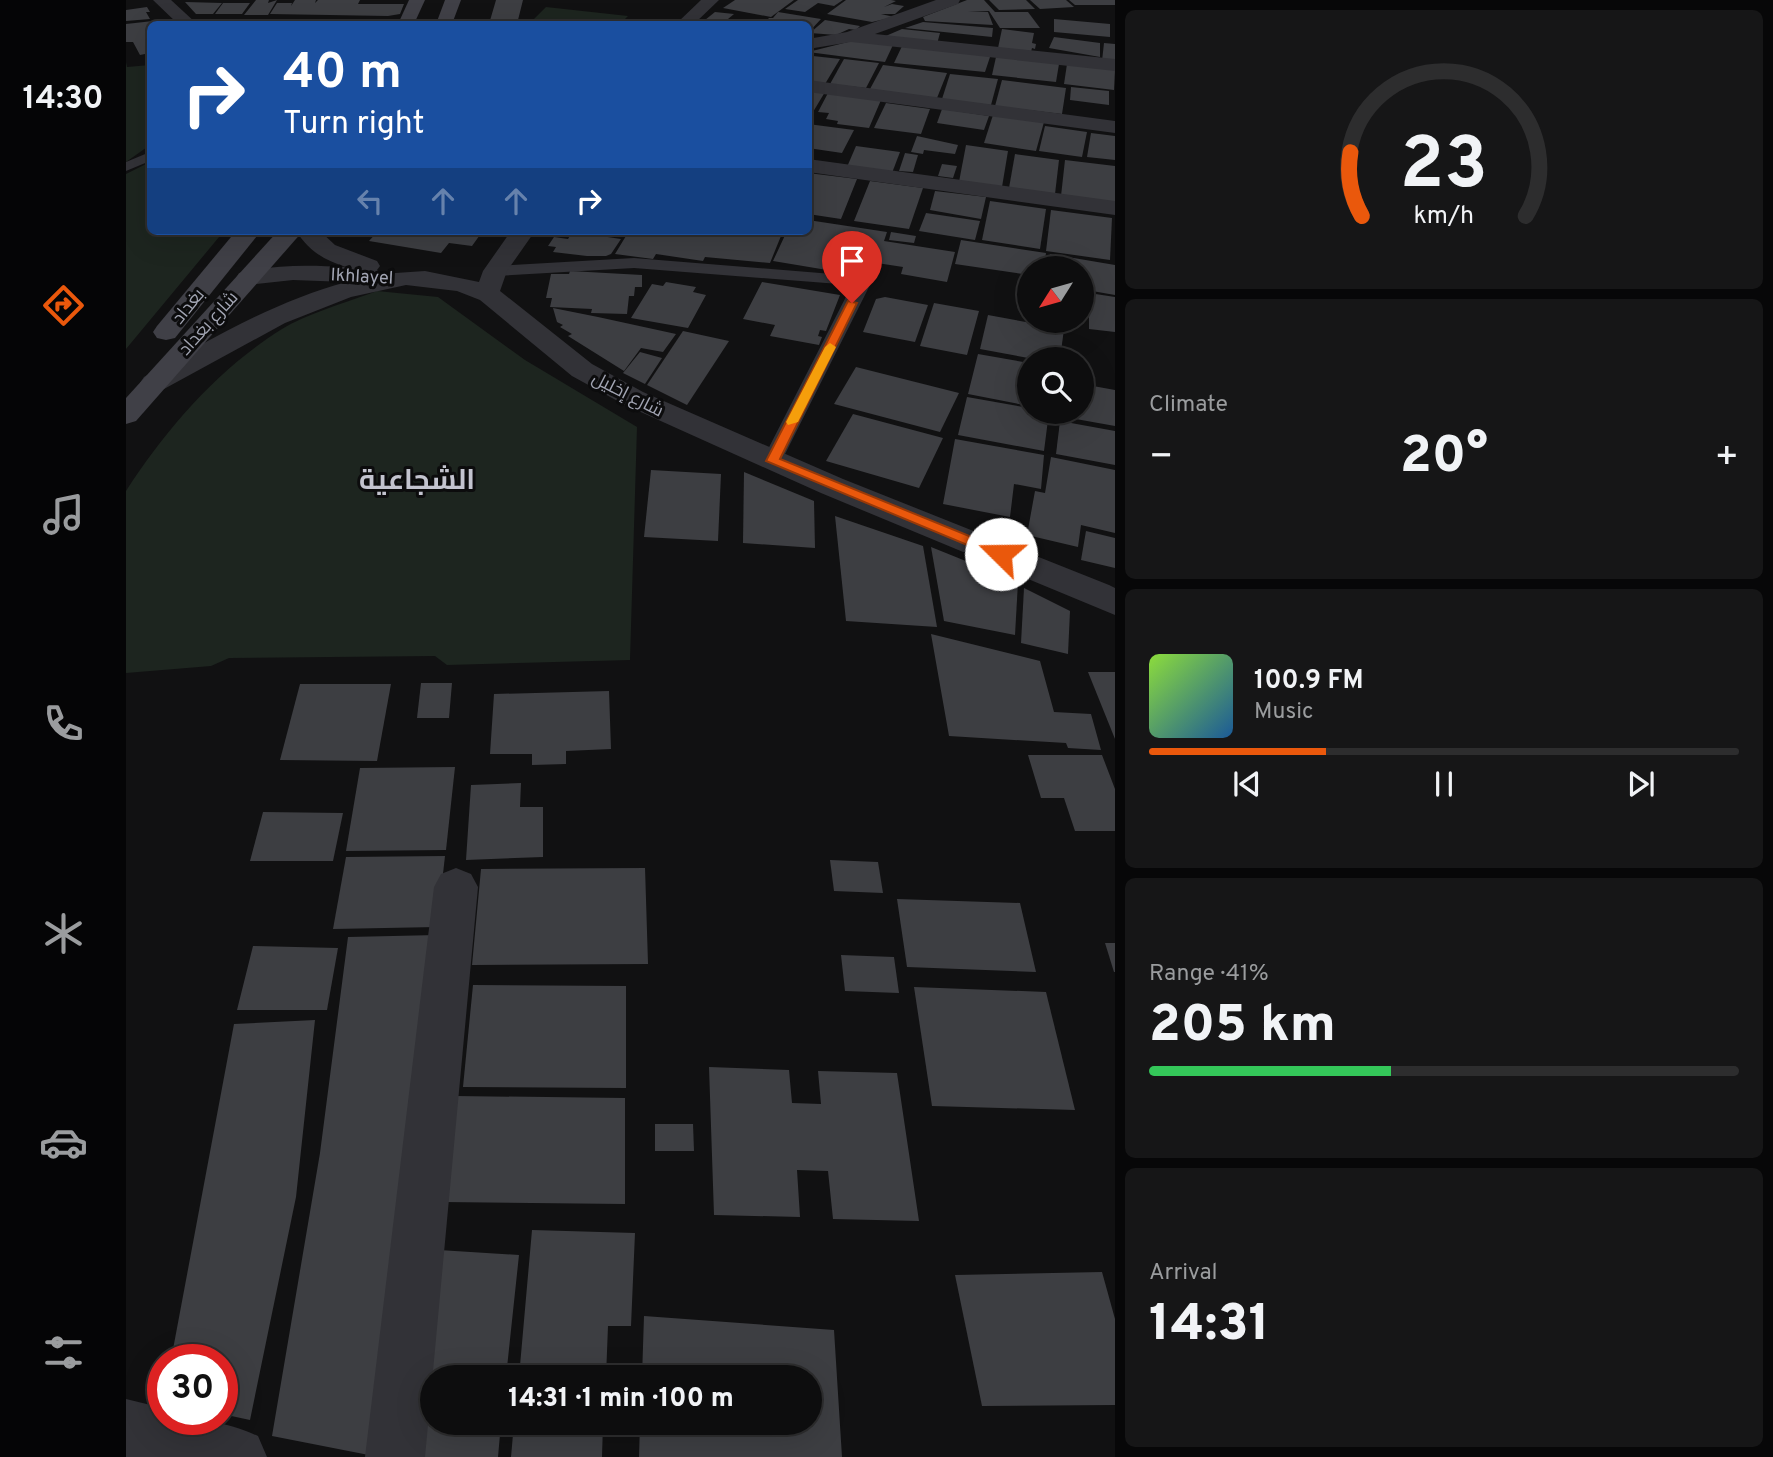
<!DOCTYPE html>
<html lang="en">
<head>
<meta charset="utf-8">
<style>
  :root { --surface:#0d0d0e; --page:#161617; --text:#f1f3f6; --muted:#9a9c9e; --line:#2d2d2e; --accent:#ea580c }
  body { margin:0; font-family:Overpass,Cairo,sans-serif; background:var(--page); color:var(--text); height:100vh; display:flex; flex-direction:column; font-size:26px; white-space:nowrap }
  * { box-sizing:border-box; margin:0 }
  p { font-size:23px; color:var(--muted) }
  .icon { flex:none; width:38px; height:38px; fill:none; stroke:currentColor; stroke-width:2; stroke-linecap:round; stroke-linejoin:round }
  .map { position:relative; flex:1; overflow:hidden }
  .side { display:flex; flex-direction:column; gap:10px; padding:10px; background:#070708; width:658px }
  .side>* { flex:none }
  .guide { position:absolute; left:21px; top:21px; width:665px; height:214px; border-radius:10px; box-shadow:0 7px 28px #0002,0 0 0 2px var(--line); background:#1a4fa0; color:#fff; overflow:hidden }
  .needle { width:46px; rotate:233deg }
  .buttons { position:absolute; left:891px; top:256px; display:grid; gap:14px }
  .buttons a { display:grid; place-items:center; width:77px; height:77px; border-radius:50%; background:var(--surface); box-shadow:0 7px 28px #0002,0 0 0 2px var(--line); font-size:35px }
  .speed { position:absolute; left:21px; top:1344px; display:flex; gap:14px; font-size:35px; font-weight:700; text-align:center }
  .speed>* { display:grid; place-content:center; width:91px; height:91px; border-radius:50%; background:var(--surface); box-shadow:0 7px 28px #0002,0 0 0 2px var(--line); line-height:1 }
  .speed .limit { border:10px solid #d22; background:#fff; color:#111 }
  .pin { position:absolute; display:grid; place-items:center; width:60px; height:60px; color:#fff; margin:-72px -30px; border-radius:50% 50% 50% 0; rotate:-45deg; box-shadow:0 0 7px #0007 }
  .pin .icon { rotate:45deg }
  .me { position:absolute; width:77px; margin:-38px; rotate:292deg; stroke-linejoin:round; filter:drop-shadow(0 0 5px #0008) }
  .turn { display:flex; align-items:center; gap:24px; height:147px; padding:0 21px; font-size:32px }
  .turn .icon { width:91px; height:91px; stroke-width:2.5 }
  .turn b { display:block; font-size:49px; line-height:60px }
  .lanes { display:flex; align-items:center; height:66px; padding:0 21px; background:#0003; justify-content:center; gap:35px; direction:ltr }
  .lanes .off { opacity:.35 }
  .big { font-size:52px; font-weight:800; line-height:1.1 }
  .side .widget { flex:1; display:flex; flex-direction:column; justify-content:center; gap:10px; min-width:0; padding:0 24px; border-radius:10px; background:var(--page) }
  .side .dial { align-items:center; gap:0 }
  .dial svg { height:182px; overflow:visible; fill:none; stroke:var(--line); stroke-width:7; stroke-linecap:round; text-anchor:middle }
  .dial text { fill:var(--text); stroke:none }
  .song { display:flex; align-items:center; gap:21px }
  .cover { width:84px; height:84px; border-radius:10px; background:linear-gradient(135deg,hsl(90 70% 55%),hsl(210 70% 35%)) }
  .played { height:7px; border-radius:4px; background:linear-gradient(90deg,var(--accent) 30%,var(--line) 30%) }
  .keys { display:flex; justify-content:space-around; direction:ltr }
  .heat { display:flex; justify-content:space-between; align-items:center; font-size:38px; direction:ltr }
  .charge { height:10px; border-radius:5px; background:linear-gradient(90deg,#34c759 41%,var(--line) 0) }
  .trip { position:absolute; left:294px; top:1365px; width:402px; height:70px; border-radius:35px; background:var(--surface); box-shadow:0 7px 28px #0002,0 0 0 2px var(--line); font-weight:800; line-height:70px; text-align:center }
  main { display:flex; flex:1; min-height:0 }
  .dock { display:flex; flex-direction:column; width:126px; justify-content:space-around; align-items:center; background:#050506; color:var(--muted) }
  .dock .icon { width:49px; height:49px }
  .dock .active { color:var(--accent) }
  .dock b { font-size:32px; color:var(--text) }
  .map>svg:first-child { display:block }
  .green { fill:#1d251f }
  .building { fill:#3d3e42 }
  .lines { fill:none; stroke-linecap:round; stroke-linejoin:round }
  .service { fill:#323237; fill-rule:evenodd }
  .minor { fill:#323237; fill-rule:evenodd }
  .secondary { fill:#404047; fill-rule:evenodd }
  .route { fill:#ea580c; stroke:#983908; stroke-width:2 }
  .slow { fill:#f59e0b }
  .labels { text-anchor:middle; stroke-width:6; stroke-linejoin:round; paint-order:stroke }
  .far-street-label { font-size:18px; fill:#a2a5b3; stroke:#0c0c0d }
  .district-label { font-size:28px; font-weight:bold; fill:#c3c4cf; stroke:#0c0c0d }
</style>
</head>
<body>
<main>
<nav class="dock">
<b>14:30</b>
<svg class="icon active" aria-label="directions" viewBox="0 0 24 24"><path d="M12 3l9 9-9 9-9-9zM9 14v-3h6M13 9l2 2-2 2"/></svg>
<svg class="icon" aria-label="music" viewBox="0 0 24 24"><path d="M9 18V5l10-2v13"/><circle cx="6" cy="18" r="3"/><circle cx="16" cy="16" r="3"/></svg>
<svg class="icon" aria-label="phone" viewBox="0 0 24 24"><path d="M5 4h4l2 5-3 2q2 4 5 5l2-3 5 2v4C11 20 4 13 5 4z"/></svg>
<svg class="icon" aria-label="climate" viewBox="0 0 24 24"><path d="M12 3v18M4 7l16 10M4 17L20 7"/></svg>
<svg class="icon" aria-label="car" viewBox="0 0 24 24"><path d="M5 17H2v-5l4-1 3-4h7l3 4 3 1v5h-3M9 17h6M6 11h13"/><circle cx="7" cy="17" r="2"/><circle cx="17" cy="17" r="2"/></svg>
<svg class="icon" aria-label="filters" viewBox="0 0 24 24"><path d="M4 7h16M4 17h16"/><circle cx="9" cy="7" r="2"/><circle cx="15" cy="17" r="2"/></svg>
</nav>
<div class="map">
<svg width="989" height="1457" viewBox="0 0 989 1457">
  <rect width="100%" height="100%" fill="#111112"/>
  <g class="green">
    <polygon points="420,7 502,16 494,24 404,23"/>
    <polygon points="0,62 1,67 24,65 24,145 0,162"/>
    <polygon points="24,162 24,231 98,231 0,349 0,174"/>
    <path d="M251 291 312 297 399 360 511 427 504 660 321 665 309 656 103 658 85 666 0 673V491C41 428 92 369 156 329 178 315 224 301 251 291Z"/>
  </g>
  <g class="building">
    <polygon points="130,0 143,0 142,3 151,0 142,15 118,15"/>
    <polygon points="169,0 190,0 189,3 192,0 234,0 232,4 278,4 274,14 262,16 144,14 151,3 166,3 165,6"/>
    <polygon points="370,0 397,0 391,24 363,24"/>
    <polygon points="609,0 668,0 645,17 597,8"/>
    <polygon points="672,0 717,0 708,6 692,3 679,12 659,9"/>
    <polygon points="720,0 765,0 770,1 758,7 766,4 778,6 769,14 755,14 768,17 746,22 701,14"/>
    <polygon points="841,0 858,0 869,12 902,12 914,28 874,28 863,11 842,12 862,12 867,25 799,21 797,17"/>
    <polygon points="863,0 900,0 909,9 873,10"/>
    <polygon points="904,0 940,0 948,7 914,9"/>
    <polygon points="943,0 989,0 989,5 949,5"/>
    <polygon points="59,2 96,3 87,14 70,14"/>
    <polygon points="97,3 124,3 116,14 89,14"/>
    <polygon points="21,7 24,12 20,12 24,19 0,21 0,10"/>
    <polygon points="589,12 608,14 596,24 574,24"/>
    <polygon points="652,12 695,19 682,33 682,24 641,24 643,23 639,22 643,18 647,18"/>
    <polygon points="928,19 984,24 984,37 928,32"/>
    <polygon points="36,20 38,24 24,24 24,53 14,55 7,42 0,42 0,24"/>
    <polygon points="699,20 734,26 730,30 723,29 710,35 684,33"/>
    <polygon points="797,22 867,28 866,37 779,28"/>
    <polygon points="776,29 814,33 811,44 755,38"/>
    <polygon points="876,29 908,33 906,43 910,44 909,49 906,48 905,52 872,48"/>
    <polygon points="928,37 974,43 974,57 923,48"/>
    <polygon points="730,40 767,45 759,62 682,52"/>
    <polygon points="978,43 989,44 989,62 976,61"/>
    <polygon points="777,44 865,54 859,72 768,63"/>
    <polygon points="687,56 714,59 699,84 682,81 682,63"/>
    <polygon points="870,57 933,64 930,82 866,75"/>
    <polygon points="718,59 753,63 740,88 704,84"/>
    <polygon points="941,64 989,70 988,90 938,84"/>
    <polygon points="757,65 821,73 811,98 744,89"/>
    <polygon points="824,74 872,79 865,105 816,99"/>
    <polygon points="876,80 940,88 936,114 869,106"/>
    <polygon points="945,87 983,91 983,105 944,100"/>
    <polygon points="682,90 699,92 684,117 682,117"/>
    <polygon points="702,93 755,100 743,128 711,124 712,121 700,119 703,113 692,112"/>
    <polygon points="760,103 804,109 795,134 748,128"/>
    <polygon points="816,109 863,116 858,130 811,123"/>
    <polygon points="867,115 918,122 910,151 858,143"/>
    <polygon points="682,124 728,130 716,153 682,148"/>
    <polygon points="919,126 961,132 956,157 913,151"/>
    <polygon points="965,133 989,136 989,160 961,157"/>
    <polygon points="791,136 832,145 829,154 798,150 797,154 785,152"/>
    <polygon points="840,145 882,151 876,187 833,182"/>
    <polygon points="730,146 774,152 766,173 721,167"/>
    <polygon points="779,153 792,155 787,172 773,171"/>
    <polygon points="889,154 933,160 929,194 883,188"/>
    <polygon points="939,160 989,166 989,203 935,196"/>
    <polygon points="816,164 831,166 827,178 812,176"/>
    <polygon points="682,173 731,179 715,219 682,214"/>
    <polygon points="744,181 797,188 783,229 728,221"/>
    <polygon points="809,191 860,197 855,219 804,210"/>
    <polygon points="864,201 920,209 914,249 856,240"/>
    <polygon points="925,210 986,218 984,260 920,251"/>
    <polygon points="800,213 854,221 849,240 793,231"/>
    <polygon points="682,220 761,232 758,241 829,252 821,282 775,274 777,267 751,263 752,259 714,253 707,271 647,261 661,231 682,231"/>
    <polygon points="252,231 352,231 356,232 346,246 323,243 315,253 243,241"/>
    <polygon points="434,231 471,231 468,235 495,239 485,254 480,256 461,256 427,252 430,247 422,246 428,237 442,239 445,234"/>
    <polygon points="503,231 566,231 591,235 593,231 657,231 644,263 579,257 577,261 530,254 527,259 489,254"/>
    <polygon points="765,232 790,236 788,243 763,240"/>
    <polygon points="835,240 920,253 918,268 903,268 903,275 829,264"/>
    <polygon points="924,254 989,265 989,295 966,291 966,287 956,286 956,268 921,268"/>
    <polygon points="728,257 742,259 739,267 725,265"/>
    <polygon points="444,271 516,275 516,287 509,287 508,296 503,296 501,314 465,313 466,309 424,307 426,298 420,298 425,274 443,274"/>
    <polygon points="540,282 570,287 567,292 580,295 562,328 505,318 526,284 537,286"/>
    <polygon points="636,282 714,295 700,331 694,330 692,336 696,337 693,345 644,336 649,325 617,319"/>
    <polygon points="963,293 989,297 989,332 963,329"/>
    <polygon points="759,297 802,305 789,342 737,332 750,299"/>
    <polygon points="808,303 853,311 841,355 794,346"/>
    <polygon points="427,308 472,317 550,334 537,352 515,348 498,371 442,336 446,334 434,327 437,325 431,322"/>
    <polygon points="862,315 938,329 934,359 908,359 854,349"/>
    <polygon points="557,331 603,341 561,405 521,385"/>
    <polygon points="514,352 536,358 519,384 497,373"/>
    <polygon points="852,354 903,363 903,406 842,394"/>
    <polygon points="730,367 833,393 814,432 708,404"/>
    <polygon points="956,384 989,390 989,426 933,416 934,411 956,411"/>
    <polygon points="841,397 903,408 903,411 923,412 918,451 832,435"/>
    <polygon points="727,414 817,438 793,488 700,461"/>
    <polygon points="934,421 989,431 989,465 930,454"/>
    <polygon points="829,439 918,455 915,489 888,484 884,517 817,504"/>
    <polygon points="925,457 989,470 989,533 955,525 952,547 901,535 909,491 919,493"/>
    <polygon points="525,470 595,474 592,541 518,537"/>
    <polygon points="618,472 688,501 689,548 617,543"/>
    <polygon points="709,516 797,546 811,627 720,621"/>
    <polygon points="960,531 989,538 989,568 955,560"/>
    <polygon points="805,547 892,582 889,635 818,621"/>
    <polygon points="898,588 944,611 942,654 895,643"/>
    <polygon points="805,634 914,661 928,712 965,714 975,750 942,748 940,743 823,736"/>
    <polygon points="962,672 989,672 989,739"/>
    <polygon points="295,683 326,683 323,718 291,718"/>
    <polygon points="174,684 265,684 251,761 154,760"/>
    <polygon points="483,691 485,749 440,751 440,764 406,765 406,754 364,754 368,694"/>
    <polygon points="902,755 976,755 989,789 989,831 949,831 938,798 915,798"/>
    <polygon points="329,767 320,850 220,851 234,768"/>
    <polygon points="395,783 394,807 417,807 417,857 340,860 345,785"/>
    <polygon points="137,812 217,813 207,861 124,861"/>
    <polygon points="319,856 311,927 207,929 220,857"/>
    <polygon points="704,860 752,862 757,893 708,891"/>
    <polygon points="519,868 522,964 346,965 355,869"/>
    <polygon points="771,899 894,903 910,972 781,967"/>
    <polygon points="311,935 253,1457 146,1436 194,1153 222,937"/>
    <polygon points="979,943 989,943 989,972 988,972"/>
    <polygon points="127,946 212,948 201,1010 111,1010"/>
    <polygon points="715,955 768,957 773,993 719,991"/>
    <polygon points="347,985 500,986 500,1088 337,1087"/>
    <polygon points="788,987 920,992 949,1110 806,1106"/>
    <polygon points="189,1020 170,1197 124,1420 96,1414 96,1360 45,1360 108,1024"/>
    <polygon points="583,1067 663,1070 666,1103 695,1104 692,1071 771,1073 793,1221 707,1219 702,1171 671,1170 674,1217 588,1215"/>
    <polygon points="329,1096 499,1098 499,1204 317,1202"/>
    <polygon points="529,1124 567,1124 568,1151 529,1151"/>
    <polygon points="406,1230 509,1233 505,1326 482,1326 480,1377 393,1377"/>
    <polygon points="313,1250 393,1255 380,1377 306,1377 306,1423 375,1423 372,1457 282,1457"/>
    <polygon points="976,1272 989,1319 989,1405 856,1406 829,1275"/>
    <polygon points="518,1316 708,1330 716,1457 513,1457 514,1423 684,1423 684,1377 516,1377"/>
    <polygon points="388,1423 477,1423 476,1457 385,1457"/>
  </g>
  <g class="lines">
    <g class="service">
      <polygon points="24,152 24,161 0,171 0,162"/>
      <polygon points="508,258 743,277 746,281 653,466 639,466 636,461 726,285 508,268 369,276 361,271 369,266"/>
    </g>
    <g class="minor">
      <polygon points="27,0 45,0 71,24 52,24"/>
      <polygon points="575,0 593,0 568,24 550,24"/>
      <polygon points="810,0 834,0 832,4 749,34 989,59 989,71 725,42 682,49 682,39 721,32"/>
      <polygon points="682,80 989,121 989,133 682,92"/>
      <polygon points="682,159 989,201 989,215 682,172"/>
      <path d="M170 231H194L209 245 251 261 254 266 251 270 255 274 299 271 353 282 357 271 385 231H409L381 271 374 291 466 364 517 392 717 479 983 585 989 588V615L695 493 497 404 446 376 354 300 331 291 280 285 225 297 159 323 38 389 28 391 18 389 14 383 18 377C83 340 149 301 221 282L167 280 122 285 113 283 110 278 113 273C149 264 184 265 220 267 198 260 183 251 170 231Z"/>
      <polygon points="330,868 345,874 352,887 299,1457 239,1457 308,887 315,874"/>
      <path d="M0 1399 37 1408V1419C74 1419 98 1421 132 1436L141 1457H0Z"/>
    </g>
    <g class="secondary">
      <polygon points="283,0 299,0 288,24 272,24"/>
      <polygon points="319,0 335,0 326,24 310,24"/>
      <polygon points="110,231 135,231 49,338 40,340 31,338 27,332 31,326"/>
      <polygon points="152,231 177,231 10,421 0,424 0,398"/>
    </g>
  </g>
  <polygon class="route" points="722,301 731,303 654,459 880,551 880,557 870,557 640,461"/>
  <polygon class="slow" points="704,343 710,347 672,422 662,425 660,422 699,347"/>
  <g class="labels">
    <g class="far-street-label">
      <text transform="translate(236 276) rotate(3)" y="6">Ikhlayel</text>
      <text transform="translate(62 306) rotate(-51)" y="6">بغداد</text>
      <text transform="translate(82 323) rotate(-48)" y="6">شارع بغداد</text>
      <text transform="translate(502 394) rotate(27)" y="6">شارع إخليل</text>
    </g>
    <g class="district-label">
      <text x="291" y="489">الشجاعية</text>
    </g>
  </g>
</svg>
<div class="buttons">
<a><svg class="needle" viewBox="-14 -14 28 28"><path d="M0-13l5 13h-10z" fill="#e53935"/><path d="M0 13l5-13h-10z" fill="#9a9c9e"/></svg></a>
<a><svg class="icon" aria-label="search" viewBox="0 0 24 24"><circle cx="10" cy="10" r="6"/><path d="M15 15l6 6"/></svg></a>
</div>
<div class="speed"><div class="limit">30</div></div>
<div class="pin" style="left:726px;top:303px;background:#d93025"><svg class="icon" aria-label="arrive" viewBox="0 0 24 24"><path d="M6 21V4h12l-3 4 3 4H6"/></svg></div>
<svg class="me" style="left:875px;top:554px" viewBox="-20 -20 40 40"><circle r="19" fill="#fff"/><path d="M0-13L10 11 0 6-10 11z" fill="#ea580c"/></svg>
<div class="trip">14:31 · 1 min · 100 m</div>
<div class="guide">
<div class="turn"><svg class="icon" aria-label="right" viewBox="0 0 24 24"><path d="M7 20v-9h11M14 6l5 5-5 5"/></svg><div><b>40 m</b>Turn right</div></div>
<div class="lanes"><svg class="icon off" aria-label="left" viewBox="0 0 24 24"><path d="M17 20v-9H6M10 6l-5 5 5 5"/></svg><svg class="icon off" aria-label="ahead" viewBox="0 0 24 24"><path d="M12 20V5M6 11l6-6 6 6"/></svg><svg class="icon off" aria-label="ahead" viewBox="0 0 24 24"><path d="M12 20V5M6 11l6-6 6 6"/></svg><svg class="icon" aria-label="right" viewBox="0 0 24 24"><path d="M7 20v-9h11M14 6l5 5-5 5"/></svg></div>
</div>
</div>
<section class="side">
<div class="widget dial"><svg viewBox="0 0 100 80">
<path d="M14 69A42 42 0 1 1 86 69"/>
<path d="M14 69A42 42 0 0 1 9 41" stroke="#ea580c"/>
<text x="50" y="56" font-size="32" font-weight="700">23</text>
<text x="50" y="72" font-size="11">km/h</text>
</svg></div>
<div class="widget"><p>Climate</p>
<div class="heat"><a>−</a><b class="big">20°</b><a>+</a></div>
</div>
<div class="widget">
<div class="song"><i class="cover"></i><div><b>100.9 FM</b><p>Music</p></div></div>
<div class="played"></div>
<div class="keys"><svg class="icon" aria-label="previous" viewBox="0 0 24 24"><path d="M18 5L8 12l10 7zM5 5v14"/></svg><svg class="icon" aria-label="pause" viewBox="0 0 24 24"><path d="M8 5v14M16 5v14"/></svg><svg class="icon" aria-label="next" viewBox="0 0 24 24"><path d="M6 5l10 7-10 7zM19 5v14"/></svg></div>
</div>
<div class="widget"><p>Range · 41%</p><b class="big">205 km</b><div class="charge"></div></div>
<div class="widget"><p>Arrival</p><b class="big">14:31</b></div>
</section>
</main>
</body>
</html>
